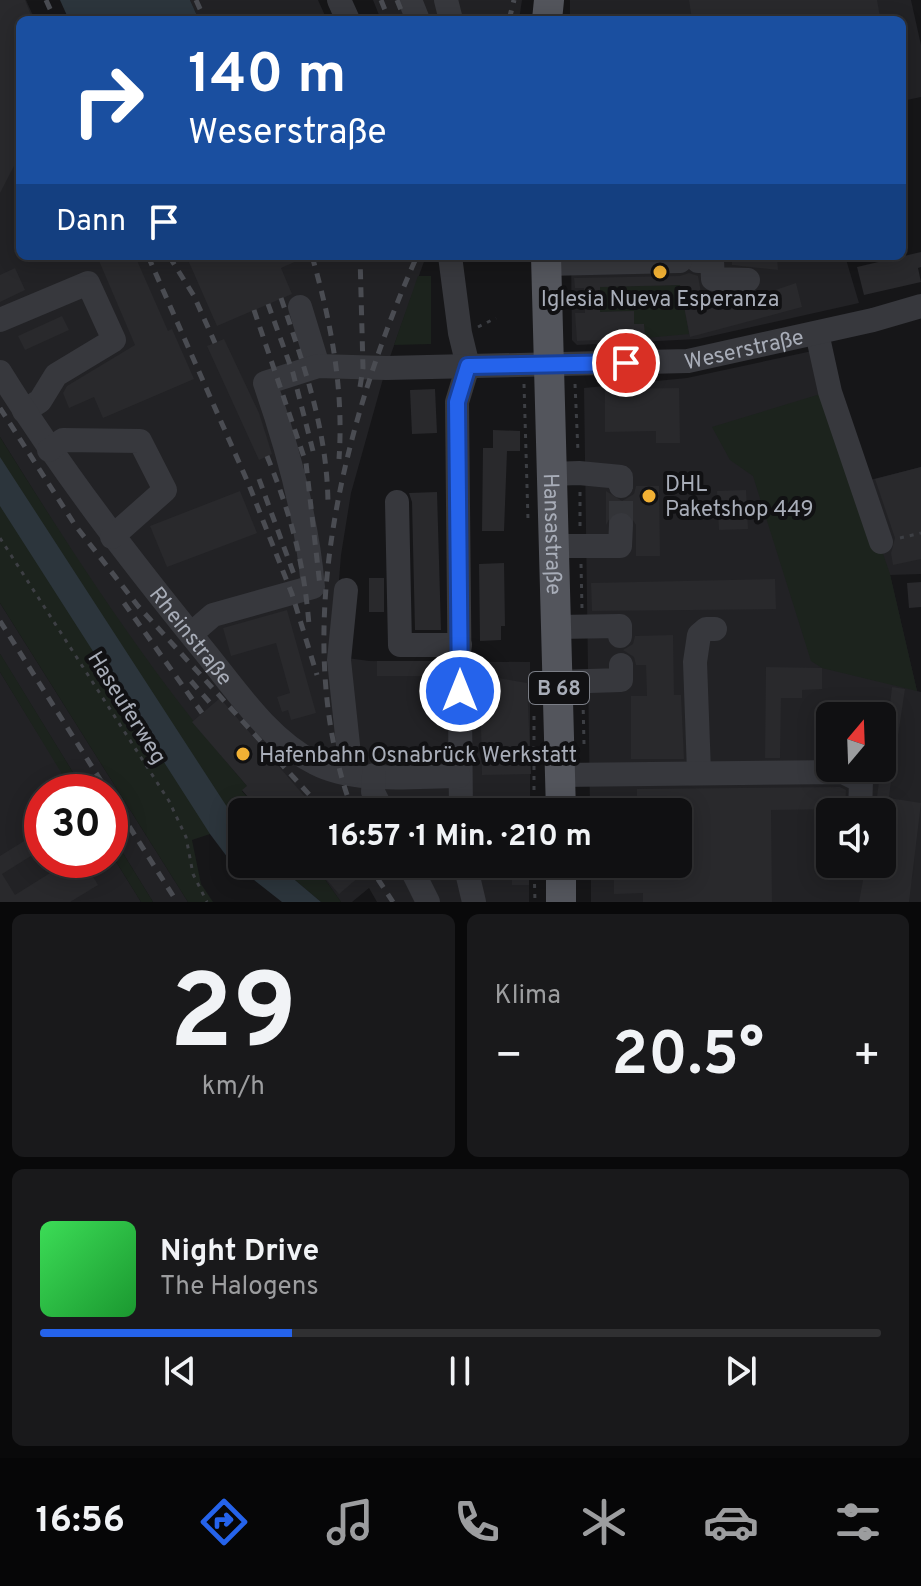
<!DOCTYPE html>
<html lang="de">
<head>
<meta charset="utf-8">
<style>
  :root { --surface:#101012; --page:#19191b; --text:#f1f3f6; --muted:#9c9d9f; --line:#303032; --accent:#2563eb }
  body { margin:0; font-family:Overpass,sans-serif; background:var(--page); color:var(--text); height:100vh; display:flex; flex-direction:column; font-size:30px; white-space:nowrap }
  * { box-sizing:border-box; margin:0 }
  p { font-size:26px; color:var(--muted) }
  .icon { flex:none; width:44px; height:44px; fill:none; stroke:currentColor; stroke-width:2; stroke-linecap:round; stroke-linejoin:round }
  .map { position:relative; height:902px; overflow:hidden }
  .panel { display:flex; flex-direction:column; gap:12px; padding:12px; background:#09090a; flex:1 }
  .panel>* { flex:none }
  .guide { position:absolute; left:16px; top:16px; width:890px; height:244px; border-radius:12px; box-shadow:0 4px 20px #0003,0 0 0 2px var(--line); background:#1a4fa0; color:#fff; overflow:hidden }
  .needle { width:52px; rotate:19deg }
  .buttons { position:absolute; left:816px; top:702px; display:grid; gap:16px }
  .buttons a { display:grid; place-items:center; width:80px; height:80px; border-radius:12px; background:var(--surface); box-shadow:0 4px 20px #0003,0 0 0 2px var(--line); font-size:40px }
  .speed { position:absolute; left:24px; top:774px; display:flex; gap:16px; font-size:40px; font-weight:700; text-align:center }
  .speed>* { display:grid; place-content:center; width:104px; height:104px; border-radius:50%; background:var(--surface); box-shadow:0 4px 20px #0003,0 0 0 2px var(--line); line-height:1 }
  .speed .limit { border:12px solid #d22; background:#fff; color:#111 }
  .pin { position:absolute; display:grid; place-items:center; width:68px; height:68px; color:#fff; margin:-34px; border:4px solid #fff; border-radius:50%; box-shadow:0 2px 8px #0007 }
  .me { position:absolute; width:88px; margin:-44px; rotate:0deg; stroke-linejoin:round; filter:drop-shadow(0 0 6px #0008) }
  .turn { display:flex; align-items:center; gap:28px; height:168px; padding:0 40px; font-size:36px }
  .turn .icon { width:104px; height:104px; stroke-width:2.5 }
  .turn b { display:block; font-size:56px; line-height:68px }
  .then { display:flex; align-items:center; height:76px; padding:0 40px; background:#0003; gap:16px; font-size:30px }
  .big { font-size:60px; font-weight:700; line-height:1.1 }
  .panel .widget { flex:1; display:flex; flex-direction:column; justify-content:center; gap:12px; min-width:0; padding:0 28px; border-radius:12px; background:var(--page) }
  .panel .dial { align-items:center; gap:0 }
  .dial b { font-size:104px; line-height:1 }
  .song { display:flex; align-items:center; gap:24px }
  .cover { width:96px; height:96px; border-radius:12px; background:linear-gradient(135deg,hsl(130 70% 55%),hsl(130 70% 35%)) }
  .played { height:8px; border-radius:4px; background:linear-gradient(90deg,var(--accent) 30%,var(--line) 30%) }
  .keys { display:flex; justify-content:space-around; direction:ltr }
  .heat { display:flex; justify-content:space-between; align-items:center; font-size:44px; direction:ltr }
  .panel .tiles { flex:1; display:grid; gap:12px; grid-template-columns:1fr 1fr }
  .widget:last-child { grid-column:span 2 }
  .trip { position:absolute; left:228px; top:798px; width:464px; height:80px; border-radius:12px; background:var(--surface); box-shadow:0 4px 20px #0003,0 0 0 2px var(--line); font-weight:700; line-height:80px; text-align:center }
  .dock { display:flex; height:128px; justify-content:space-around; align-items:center; background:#060607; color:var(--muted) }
  .dock .icon { width:56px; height:56px }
  .dock .active { color:var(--accent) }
  .dock b { font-size:36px; color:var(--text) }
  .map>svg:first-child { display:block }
  .built { fill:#222225; fill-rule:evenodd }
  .green { fill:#1c231d }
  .water { fill:#2c353c }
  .building { fill:#29292c }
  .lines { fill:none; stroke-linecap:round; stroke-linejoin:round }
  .minor-tunnel { stroke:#333438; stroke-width:24; stroke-dasharray:24 12; stroke-linecap:butt }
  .path { stroke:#3d3f44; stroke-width:3; stroke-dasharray:4 6; stroke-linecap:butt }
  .minor { stroke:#37383d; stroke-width:24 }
  .major { stroke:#53555c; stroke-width:30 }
  .rail { stroke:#4a4c52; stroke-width:5; stroke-dasharray:10 8; stroke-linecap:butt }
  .route-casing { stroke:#184099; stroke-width:20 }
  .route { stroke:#2563eb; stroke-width:14 }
  .poi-dot { fill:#f2b134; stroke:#111113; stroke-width:3 }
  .labels { text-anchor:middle; stroke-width:8; stroke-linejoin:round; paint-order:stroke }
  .shield { fill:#111113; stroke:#7b7e86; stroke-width:2 }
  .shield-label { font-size:20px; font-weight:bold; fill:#a8adb8 }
  .poi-label { font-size:22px; fill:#a8adb8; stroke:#111113; text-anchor:start }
  .street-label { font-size:22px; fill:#a8adb8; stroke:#111113 }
</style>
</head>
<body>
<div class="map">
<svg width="921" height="902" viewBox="0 0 921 902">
  <rect width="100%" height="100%" fill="#161618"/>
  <g class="built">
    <polygon points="0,0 26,0 35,20 20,20 20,256 426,256 386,368 351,493 341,555 333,656 369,661 530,662 530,812 261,812 242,790 247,785 192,722 104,603 0,437"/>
    <polygon points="190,0 318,0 327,20 199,20"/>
    <polygon points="373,0 522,0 519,20 381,20"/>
    <polygon points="570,0 911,0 921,45 921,97 902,101 902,20 570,20"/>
    <polygon points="571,256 845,256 859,303 698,339 577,345 572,340"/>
    <path d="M817 350 858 483 921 467V574L890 575 917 691 921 692V902H591V864H678V812H590L584 388 687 378ZM830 716H882V768H830ZM830 812H882V864H830Z"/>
    <polygon points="0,603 188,902 153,902 110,832 110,792 85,792 0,654"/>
    <polygon points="0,672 74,792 42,792 42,860 110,860 110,852 141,902 0,902"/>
    <polygon points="306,864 529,864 529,902 377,902 369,888 352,902 341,902 319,871 315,875"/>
  </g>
  <g class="green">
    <polygon points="418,276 431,276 431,344 394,345"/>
    <polygon points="680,285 689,334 645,338 644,324 634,324 633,311 600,312 600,287"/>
    <polygon points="827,392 890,574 917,691 822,668 811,661 753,476 730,460 712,427"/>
    <path d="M0 437C77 560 151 675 247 786L242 791 261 812H242V830L226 809 210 834 192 840 201 884 213 902H188L0 603Z"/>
    <polygon points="0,654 1,655 85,792 73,792 0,672"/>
    <polygon points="110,832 153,902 141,902 110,852"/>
    <polygon points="276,864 306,864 314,874 319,871 341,902 321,902"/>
  </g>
  <g class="water">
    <polygon points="60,0 190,0 199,20 69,20"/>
    <polygon points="0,457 242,830 242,864 276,864 321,902 282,902 231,862 210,834 0,506"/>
  </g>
  <g class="building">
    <polygon points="0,0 25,0 33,20 20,20 20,172 14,166 0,193"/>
    <polygon points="689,0 877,0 880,17 692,20"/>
    <polygon points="921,252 921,267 918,268 921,282 864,295 857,267"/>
    <polygon points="97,256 135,256 168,331 172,329 194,379 103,418 94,397 69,408 63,393 67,386 135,345"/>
    <polygon points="197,256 308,256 281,268 292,294 217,326 188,260"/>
    <polygon points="777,256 778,270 732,265 732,258"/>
    <polygon points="15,268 25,290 0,302 0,275"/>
    <polygon points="689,273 698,276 704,310 733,302 732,297 748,295 749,299 796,283 802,307 690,337 680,285 600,287 600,312 634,311 634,324 644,324 645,338 577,341 575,313 585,313 584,288 575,288 574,278 680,276"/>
    <polygon points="62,316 69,330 25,350 18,336"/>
    <polygon points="224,339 259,413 272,454 259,460 207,346"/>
    <polygon points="679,388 680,443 656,443 656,431 605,432 605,389"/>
    <polygon points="435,389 437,433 412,434 410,390"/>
    <polygon points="493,430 520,431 520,451 507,451 504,531 482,531 483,448 493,448"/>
    <polygon points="921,467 921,559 893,565 891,553 895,538 875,479"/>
    <polygon points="636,486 659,486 660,556 636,556 636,525 628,512 613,512 606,525 606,491 622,501 634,494"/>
    <polygon points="746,490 748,529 719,530 717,491"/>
    <polygon points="240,491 257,533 167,567 150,526"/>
    <polygon points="437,492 441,630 415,630 412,502 409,493"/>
    <polygon points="504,563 505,626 501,626 501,640 480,641 479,564"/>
    <rect x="369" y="578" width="15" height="34"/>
    <polygon points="775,579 776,609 592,611 591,583"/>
    <polygon points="921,582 921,607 909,608 907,583"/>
    <polygon points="287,610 316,713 291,720 288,710 282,712 277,697 290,693 276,643 231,656 223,628"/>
    <polygon points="673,635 674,695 681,695 684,759 631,759 631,696 647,696 646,665 636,665 634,657 623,650 633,644 635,636"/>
    <rect x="377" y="661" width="65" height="15"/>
    <polygon points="766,667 822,668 822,689 802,690 802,698 781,698 780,758 765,758"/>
    <polygon points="480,675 527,683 531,774 482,775"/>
    <polygon points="892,687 905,689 897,742 886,740"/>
    <polygon points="220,698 318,812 261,812 242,790 247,786 192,722"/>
    <polygon points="884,744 895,746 889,798 921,803 909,902 859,902 866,864 882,864 882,812 875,812"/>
    <polygon points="840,787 846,790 845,809 771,810 772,902 643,902 643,893 614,894 614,872 637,872 637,864 678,864 678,812 637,812 637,789"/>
    <polygon points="42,830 42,849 2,874 15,895 71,860 83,860 98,885 70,902 0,902 0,856"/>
    <polygon points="313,864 374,864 339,894"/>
    <rect x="512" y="864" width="17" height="21"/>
  </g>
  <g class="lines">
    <polyline class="minor-tunnel" points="621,525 621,486"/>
    <g class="path">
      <polyline points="478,327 496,318"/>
      <polyline points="524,384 528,520"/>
      <polyline points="575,384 578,452"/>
      <polyline points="580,492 580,528"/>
      <polyline points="0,538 169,801 186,837 193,874 207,902"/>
      <polyline points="900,538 921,533"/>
      <polyline points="581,564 582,608"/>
      <polyline points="583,700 584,744"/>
      <polyline points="534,716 534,812"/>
      <polyline points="399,799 417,812"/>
      <polyline points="534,864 535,902"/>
    </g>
    <g class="minor">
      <polyline points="339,0 348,20"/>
      <polyline points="410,0 418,20"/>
      <polyline points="446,0 451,20"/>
      <polyline points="450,256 460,333 468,366 457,402 461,812"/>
      <polyline points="698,261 712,261 713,279 748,280"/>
      <polyline points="546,264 680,261"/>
      <polyline points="300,307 318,366"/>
      <polyline points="0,320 88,283 114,340 56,375 40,401 24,411"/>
      <polyline points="817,333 830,392 881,542"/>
      <path id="s1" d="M0 372C60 469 129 558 201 647 234 687 267 739 315 763 355 784 414 776 459 776"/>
      <polyline points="49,450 63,440 140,441 165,490 112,537"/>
      <polyline points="551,474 579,473 621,477 621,486"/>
      <polyline points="397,502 400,645 460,645"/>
      <polyline points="555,546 620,546 621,525"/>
      <polyline points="346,590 339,660 351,773"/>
      <polyline points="557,627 620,626 620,636"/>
      <path id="s2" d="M191 634 213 615 313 587C307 518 288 449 265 383L318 366 386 368 688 361 873 320 921 306"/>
      <polyline points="558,682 621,680 621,665"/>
      <polyline points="699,772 695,662 699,635 706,629 715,629"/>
      <polyline points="374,775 373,792 383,812"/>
      <polyline points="560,775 843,772 861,781 860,812"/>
      <polyline points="409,864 428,902"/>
      <polyline points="465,864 474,902"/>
    </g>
    <g class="major">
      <polyline points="547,20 549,0"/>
      <path id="s3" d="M546 256 561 812"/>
      <polyline points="561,902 561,864"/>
    </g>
    <g class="rail">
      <polyline points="46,0 55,20"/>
      <polyline points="196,0 205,20"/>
      <polyline points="381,0 389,20"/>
      <polyline points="397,0 405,20"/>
      <polyline points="509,20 514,0"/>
      <polyline points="148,256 249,485 292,594 317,675"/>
      <polyline points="169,256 194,296 215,343"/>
      <path d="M312 256C331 322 344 389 339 459"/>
      <path d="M281 298C305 368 328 433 328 507"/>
      <polyline points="268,304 293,373 313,451"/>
      <polyline points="254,310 306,463 320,586"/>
      <polyline points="360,387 363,368 360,256"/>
      <polyline points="0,408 75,525 138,606 325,812"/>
      <path d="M267 456C291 515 304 562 309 625"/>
      <polyline points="259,479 296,580"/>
      <polyline points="124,603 202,713"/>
      <polyline points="0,621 108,792"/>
      <polyline points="191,681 212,705"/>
      <polyline points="110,796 177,902"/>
      <path d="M353 812C287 636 344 421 417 256"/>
      <polyline points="368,864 393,902"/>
    </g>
  </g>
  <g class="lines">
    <defs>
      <polyline id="route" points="460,691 457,402 468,366 626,363"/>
    </defs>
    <use href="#route" class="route-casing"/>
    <use href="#route" class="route"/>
  </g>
  <g class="poi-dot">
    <circle cx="660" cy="272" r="8"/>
    <circle cx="649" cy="496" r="8"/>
    <circle cx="243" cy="754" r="8"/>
  </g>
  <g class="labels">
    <rect class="shield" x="529" y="672" width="60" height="32" rx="6"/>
    <g class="shield-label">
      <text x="559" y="695">B 68</text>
    </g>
    <g class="poi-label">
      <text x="660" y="306" text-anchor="middle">Iglesia Nueva Esperanza</text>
      <text x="665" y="491">DHL<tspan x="665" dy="25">Paketshop 449</tspan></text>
      <text x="259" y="762">Hafenbahn Osnabrück Werkstatt</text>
    </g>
    <g class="street-label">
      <text dy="8" stroke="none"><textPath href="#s2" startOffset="826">Weserstraße</textPath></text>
      <text dy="8" stroke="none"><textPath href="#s3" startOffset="278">Hansastraße</textPath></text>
      <text dy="8" stroke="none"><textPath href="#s1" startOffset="326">Rheinstraße</textPath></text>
      <text transform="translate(128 707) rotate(58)" y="8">Haseuferweg</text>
    </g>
  </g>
</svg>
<div class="buttons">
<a><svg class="needle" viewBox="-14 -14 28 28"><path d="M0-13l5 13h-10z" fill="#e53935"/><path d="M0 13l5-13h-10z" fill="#9c9d9f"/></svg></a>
<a><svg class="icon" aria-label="sound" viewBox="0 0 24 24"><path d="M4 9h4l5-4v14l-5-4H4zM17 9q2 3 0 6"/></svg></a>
</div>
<div class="speed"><div class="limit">30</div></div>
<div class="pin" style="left:626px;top:363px;background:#d93025"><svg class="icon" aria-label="arrive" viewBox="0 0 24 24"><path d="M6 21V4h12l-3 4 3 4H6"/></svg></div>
<svg class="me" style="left:460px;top:691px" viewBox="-20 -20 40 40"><circle r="17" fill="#2563eb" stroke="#fff" stroke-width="3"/><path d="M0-11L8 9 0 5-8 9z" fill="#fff"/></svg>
<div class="trip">16:57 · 1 Min. · 210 m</div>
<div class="guide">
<div class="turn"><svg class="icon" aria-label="right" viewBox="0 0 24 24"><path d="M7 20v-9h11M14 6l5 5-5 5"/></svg><div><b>140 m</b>Weserstraße</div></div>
<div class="then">Dann<svg class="icon" aria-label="arrive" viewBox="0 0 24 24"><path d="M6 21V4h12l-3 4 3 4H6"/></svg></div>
</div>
</div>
<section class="panel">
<div class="tiles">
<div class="widget dial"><b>29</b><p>km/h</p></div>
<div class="widget"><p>Klima</p>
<div class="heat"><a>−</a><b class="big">20.5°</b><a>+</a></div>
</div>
<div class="widget">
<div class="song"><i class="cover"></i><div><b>Night Drive</b><p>The Halogens</p></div></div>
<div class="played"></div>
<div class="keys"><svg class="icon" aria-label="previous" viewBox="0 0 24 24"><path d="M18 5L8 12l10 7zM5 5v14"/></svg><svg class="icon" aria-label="pause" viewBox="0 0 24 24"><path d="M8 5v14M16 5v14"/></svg><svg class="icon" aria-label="next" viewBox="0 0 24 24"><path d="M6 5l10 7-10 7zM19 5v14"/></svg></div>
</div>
</div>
</section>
<nav class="dock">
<b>16:56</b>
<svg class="icon active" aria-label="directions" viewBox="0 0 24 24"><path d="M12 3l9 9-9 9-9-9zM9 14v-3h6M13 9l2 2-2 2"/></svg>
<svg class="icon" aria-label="music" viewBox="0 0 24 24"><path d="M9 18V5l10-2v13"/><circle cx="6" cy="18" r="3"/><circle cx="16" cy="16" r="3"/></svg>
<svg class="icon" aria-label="phone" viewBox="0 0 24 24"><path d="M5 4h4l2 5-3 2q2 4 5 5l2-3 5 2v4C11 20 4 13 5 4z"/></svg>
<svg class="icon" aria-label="climate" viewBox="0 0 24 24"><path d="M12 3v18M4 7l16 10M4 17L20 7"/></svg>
<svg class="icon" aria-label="car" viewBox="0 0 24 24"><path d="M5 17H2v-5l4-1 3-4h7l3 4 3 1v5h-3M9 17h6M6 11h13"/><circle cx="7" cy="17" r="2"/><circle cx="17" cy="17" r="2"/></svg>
<svg class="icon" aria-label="filters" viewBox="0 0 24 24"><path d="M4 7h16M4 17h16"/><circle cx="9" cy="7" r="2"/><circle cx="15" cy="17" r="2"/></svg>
</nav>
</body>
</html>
